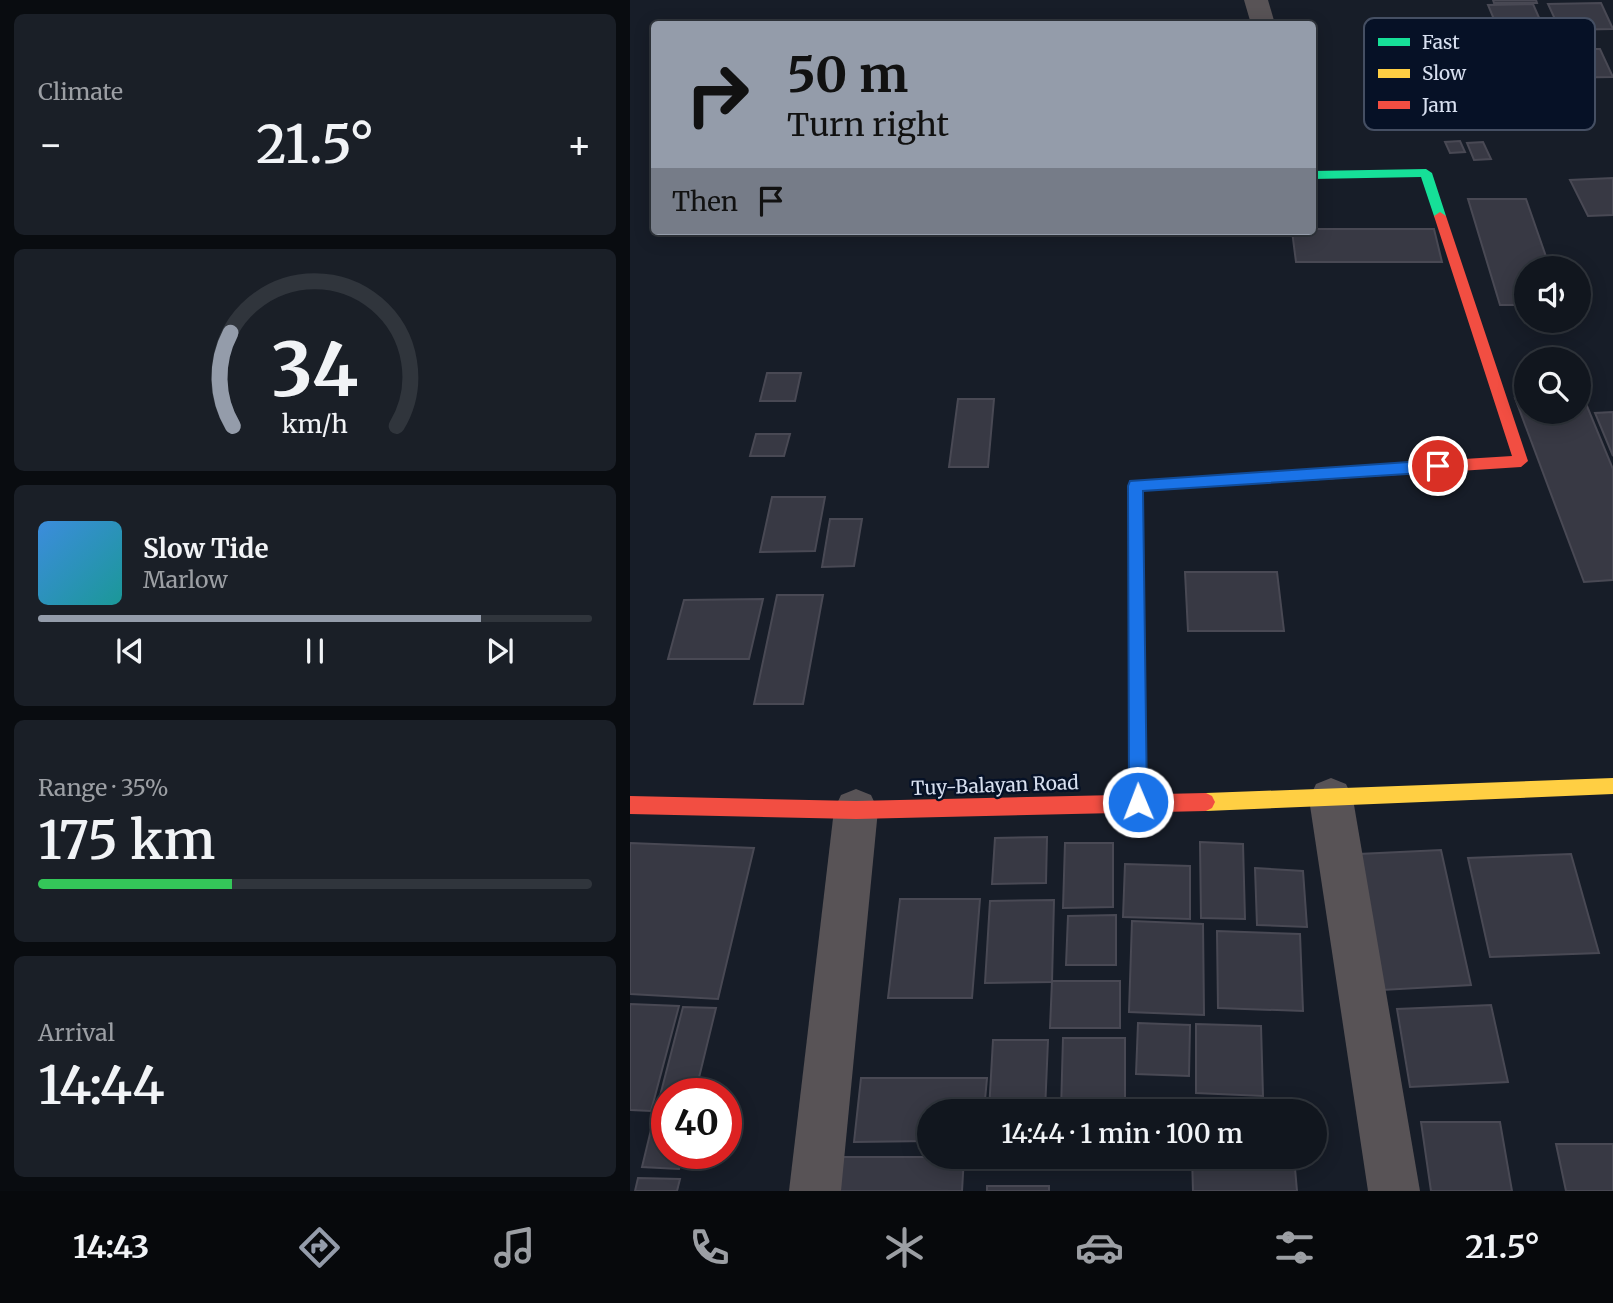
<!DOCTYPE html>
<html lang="en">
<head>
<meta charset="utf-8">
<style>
  :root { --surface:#11161e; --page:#1a1f27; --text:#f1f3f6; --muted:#9c9fa4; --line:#30353c; --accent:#949caa }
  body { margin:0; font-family:Merriweather,serif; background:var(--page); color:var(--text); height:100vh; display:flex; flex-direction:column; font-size:26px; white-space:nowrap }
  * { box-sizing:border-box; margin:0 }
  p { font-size:23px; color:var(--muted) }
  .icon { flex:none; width:38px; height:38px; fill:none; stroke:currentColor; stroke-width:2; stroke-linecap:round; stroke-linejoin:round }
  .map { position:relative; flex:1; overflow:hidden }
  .side { display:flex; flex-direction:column; gap:14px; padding:14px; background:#090c10; width:630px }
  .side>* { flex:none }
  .top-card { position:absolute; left:21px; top:21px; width:665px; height:214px; border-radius:7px; box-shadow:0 4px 18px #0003,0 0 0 2px var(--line); background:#949caa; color:#111; overflow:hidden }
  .tools { position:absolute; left:884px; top:256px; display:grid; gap:14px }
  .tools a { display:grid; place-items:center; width:77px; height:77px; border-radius:50%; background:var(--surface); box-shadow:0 4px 18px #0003,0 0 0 2px var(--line); font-size:35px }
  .speed { position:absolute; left:21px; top:1078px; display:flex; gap:14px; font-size:35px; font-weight:700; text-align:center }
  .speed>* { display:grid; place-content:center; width:91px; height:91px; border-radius:50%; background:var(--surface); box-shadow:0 4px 18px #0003,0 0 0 2px var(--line); line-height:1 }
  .speed .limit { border:10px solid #d22; background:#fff; color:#111 }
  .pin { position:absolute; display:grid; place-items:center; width:60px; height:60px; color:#fff; margin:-30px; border:4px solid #fff; border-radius:50%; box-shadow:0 2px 7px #0007 }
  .me { position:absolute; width:77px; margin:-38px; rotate:359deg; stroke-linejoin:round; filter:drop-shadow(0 0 5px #0008) }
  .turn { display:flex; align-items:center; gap:24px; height:147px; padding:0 21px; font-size:32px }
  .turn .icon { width:91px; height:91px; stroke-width:2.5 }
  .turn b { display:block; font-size:49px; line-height:60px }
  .then { display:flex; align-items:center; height:66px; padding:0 21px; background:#0003; gap:14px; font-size:26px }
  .big { font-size:52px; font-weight:600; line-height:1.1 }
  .side .tile { flex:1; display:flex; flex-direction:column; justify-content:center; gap:10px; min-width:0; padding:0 24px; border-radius:10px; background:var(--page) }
  .side .dial { align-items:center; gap:0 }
  .dial svg { height:182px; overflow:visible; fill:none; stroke:var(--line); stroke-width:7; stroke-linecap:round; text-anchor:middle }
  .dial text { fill:var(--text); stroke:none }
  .song { display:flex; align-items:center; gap:21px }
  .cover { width:84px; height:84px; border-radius:10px; background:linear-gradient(135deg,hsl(210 70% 55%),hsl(180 70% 35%)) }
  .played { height:7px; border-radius:4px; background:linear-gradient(90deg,var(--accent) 80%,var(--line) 80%) }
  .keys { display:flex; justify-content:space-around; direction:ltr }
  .heat { display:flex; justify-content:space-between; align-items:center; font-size:38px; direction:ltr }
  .charge { height:10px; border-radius:5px; background:linear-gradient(90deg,#34c759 35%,var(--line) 0) }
  .trip { position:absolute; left:287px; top:1099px; width:410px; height:70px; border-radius:35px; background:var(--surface); box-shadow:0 4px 18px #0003,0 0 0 2px var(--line); font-weight:600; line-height:70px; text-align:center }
  .tab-bar { display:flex; height:112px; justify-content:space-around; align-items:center; background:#07090c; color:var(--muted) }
  .tab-bar .icon { width:49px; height:49px }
  .tab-bar .selected { color:var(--accent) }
  .tab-bar b { font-size:32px; color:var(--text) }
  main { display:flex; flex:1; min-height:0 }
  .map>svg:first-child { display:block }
  .building { fill:#383944; stroke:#494954; stroke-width:2 }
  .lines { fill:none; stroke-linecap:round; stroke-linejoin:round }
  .street { fill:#585356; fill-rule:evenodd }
  .fast { fill:#16e098; fill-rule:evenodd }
  .slow { fill:#ffcf43; fill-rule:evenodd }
  .jam { fill:#f24e42; fill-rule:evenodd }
  .route { fill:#1a73e8; stroke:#114b97; stroke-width:2 }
  .labels { text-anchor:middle; stroke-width:5; stroke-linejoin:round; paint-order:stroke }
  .street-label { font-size:19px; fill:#d8e0f0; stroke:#061126 }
  .key { fill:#061126; stroke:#454f63; stroke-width:2 }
  .key-label { font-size:19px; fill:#d8e0f0 }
</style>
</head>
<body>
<main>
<section class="side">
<div class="tile"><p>Climate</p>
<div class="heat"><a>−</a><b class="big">21.5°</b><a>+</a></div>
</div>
<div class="tile dial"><svg viewBox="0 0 100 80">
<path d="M14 69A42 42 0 1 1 86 69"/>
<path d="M14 69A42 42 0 0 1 13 28" stroke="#949caa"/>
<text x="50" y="56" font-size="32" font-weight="700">34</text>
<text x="50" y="72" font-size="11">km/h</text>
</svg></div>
<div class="tile">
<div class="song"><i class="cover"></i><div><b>Slow Tide</b><p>Marlow</p></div></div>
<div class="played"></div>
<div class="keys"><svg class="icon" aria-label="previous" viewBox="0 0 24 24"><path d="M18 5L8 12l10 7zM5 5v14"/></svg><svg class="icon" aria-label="pause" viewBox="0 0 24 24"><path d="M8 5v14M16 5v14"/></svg><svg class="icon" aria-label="next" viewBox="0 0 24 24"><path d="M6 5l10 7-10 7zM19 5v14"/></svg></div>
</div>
<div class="tile"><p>Range · 35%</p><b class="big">175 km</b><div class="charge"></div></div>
<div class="tile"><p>Arrival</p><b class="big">14:44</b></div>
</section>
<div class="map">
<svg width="983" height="1191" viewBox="0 0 983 1191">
  <rect width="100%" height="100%" fill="#171d28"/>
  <g class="building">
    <polygon points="863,0 906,0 907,3 864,3"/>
    <polygon points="971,3 983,29 930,30 918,4"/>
    <polygon points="903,4 914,29 868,29 858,5"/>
    <polygon points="907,49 970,49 983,77 920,78"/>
    <polygon points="830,141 835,152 820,153 815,142"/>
    <polygon points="853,142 861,159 844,160 837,143"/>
    <polygon points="983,178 983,215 958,216 940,180"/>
    <polygon points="838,199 896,199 920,268 896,268 896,305 870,305"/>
    <polygon points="682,229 804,229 812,262 666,262 662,231"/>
    <polygon points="137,373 171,373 165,401 130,401"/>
    <polygon points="952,394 983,469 983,580 954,582 885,398 896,397 896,411 948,411 948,395"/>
    <polygon points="328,399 364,399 358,467 319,467"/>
    <polygon points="983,412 983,456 965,413"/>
    <polygon points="126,434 160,434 154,456 120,456"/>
    <polygon points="142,497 195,497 185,551 130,552"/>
    <polygon points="200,519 232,519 224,566 192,567"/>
    <polygon points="555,572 647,572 654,631 558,631"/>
    <polygon points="147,595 193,595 173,704 124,704"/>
    <polygon points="133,599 119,659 38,659 54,600"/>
    <polygon points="417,837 416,883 362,884 365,838"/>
    <polygon points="570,842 613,844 615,919 571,918"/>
    <polygon points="0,843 124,848 88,999 0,994"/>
    <polygon points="435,843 483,843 483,907 433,908"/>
    <polygon points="811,850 841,985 752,990 729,854"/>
    <polygon points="941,854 969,953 860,957 838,858"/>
    <polygon points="495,864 560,866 560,919 493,917"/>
    <polygon points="625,868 673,871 677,927 627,925"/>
    <polygon points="270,899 350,899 342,998 258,998"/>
    <polygon points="424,900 422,982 355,983 360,901"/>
    <polygon points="486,915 486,965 436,965 438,916"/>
    <polygon points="502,921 573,924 574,1015 499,1012"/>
    <polygon points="587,931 670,934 673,1011 588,1008"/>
    <polygon points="422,981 490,981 490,1028 420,1028"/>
    <polygon points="0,1004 49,1006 21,1111 0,1110"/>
    <polygon points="861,1005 878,1082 780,1087 767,1009"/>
    <polygon points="53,1007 86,1008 65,1094 30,1096"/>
    <polygon points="508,1023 560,1025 559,1076 506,1074"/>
    <polygon points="566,1024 631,1026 633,1096 566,1093"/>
    <polygon points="433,1038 495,1038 495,1111 431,1111"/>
    <polygon points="363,1040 418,1040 415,1111 359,1111"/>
    <polygon points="231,1078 357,1078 354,1111 299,1111 299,1141 224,1142"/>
    <polygon points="26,1109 37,1110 37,1153 53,1153 49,1169 12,1167"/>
    <polygon points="791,1122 870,1122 882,1191 801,1191"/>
    <polygon points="926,1144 983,1144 983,1191 936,1191"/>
    <polygon points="213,1157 334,1157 332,1191 209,1191"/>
    <polygon points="562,1157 664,1157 667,1191 563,1191"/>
    <polygon points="8,1178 50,1179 47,1191 5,1191"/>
    <rect x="357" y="1186" width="62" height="5"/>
  </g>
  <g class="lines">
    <g class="street">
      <polygon points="614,0 638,0 645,24 621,24"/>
      <polygon points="701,778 716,784 723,799 790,1191 738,1191 679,799 686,784"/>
      <polygon points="226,789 241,795 248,810 211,1191 159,1191 204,810 211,795"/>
    </g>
    <g class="fast">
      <polygon points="796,169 802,173 816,216 814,219 806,219 804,216 791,177 682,179 682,171"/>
      <polygon points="690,468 697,474 690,480 512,491 517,802 514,808 508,811 502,808 499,802 498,486 500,482"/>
    </g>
    <polygon class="slow" points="983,778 983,794 576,811 570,808 567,802 570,796 576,793"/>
    <g class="jam">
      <polygon points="810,212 816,216 898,461 891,467 690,480 685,478 683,474 690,468 882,456 804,216"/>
      <polygon points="576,793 582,796 585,802 582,808 576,811 226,819 0,814 0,796 226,801"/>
    </g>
  </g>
  <polygon class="route" points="808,460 816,466 808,472 513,491 517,802 514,808 508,811 501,808 499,802 498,486 500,481"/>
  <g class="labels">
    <g class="street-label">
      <text transform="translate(365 785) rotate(-2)" y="7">Tuy-Balayan Road</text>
    </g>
  </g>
  <rect x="734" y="18" width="231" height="112" rx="10" class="key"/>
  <rect x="748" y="38" width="32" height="8" fill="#16e098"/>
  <rect x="748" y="69" width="32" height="9" fill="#ffcf43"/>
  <rect x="748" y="101" width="32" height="8" fill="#f24e42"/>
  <g class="key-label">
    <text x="792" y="49">Fast</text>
    <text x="792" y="80">Slow</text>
    <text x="792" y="112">Jam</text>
  </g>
</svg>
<div class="tools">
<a><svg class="icon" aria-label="sound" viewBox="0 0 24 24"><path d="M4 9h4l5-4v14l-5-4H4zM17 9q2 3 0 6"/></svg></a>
<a><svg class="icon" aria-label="search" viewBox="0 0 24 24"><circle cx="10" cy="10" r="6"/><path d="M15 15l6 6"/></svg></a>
</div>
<div class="speed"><div class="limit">40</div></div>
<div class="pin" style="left:808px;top:466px;background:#d93025"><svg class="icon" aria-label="arrive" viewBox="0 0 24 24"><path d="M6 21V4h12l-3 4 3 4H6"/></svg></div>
<svg class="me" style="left:508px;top:802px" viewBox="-20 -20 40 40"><circle r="17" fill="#1a73e8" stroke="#fff" stroke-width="3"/><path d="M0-11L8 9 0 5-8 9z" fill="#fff"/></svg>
<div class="trip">14:44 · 1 min · 100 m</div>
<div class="top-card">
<div class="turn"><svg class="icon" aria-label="right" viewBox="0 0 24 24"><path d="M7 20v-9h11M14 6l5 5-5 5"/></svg><div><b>50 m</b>Turn right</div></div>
<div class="then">Then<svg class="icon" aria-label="arrive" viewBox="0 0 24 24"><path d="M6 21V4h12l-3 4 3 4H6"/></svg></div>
</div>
</div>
</main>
<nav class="tab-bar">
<b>14:43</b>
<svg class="icon selected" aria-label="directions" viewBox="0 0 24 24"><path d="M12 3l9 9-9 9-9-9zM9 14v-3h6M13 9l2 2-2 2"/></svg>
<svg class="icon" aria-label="music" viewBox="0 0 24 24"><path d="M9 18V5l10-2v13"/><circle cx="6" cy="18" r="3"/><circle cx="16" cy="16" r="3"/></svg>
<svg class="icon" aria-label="phone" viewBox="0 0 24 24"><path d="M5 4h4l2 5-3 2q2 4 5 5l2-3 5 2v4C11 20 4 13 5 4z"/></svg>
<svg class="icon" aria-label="climate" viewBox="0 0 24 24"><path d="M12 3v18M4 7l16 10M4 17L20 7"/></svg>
<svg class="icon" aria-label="car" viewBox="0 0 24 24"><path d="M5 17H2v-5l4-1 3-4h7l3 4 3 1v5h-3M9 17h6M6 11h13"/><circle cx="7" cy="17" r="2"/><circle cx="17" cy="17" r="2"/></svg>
<svg class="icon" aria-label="filters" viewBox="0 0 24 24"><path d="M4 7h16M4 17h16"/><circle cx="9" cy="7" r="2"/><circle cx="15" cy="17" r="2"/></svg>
<b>21.5°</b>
</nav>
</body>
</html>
